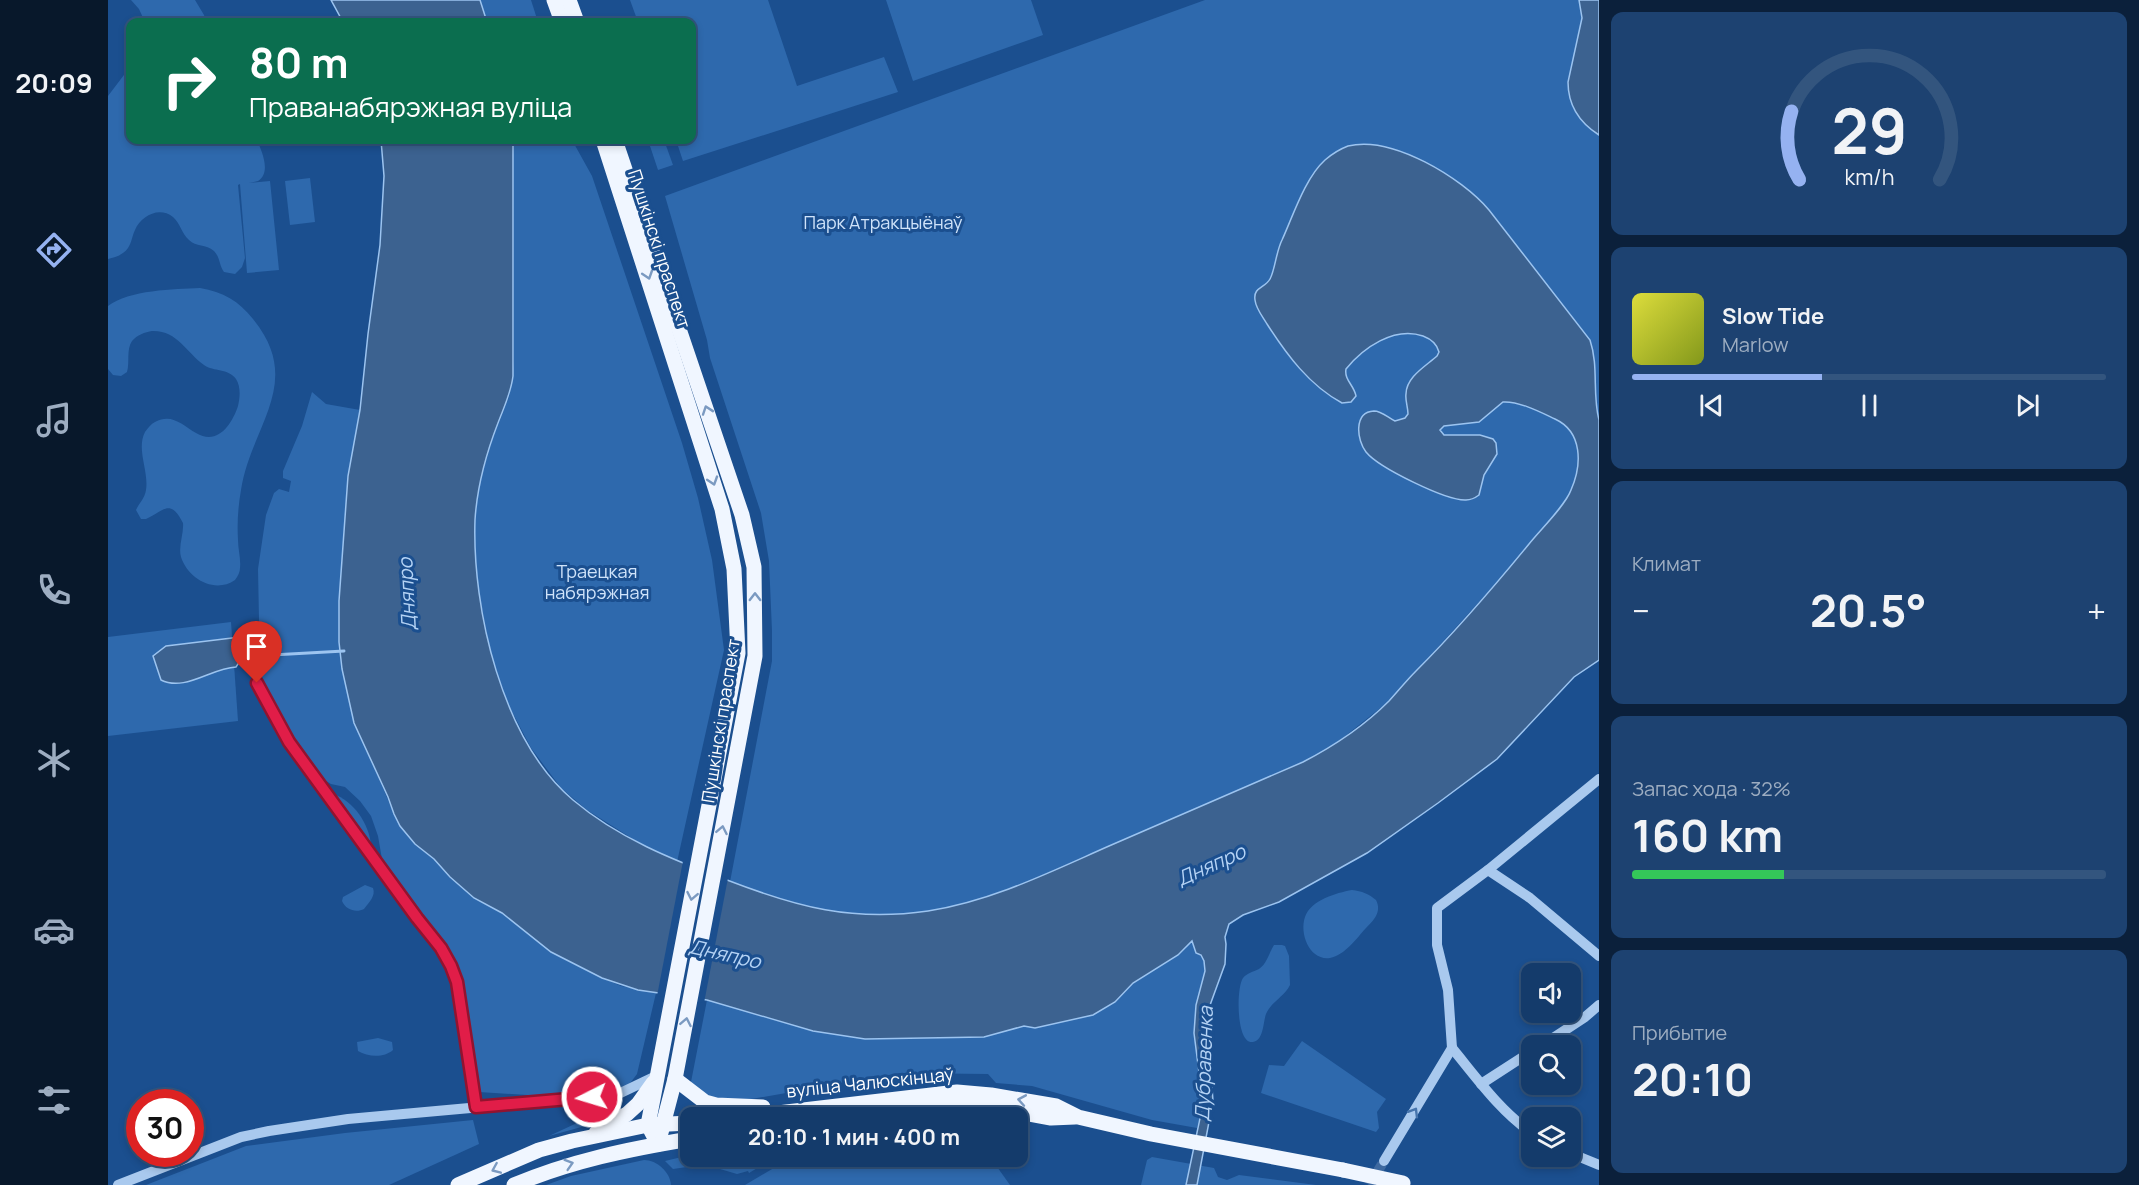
<!DOCTYPE html>
<html lang="ru">
<head>
<meta charset="utf-8">
<style>
  :root { --surface:#143b6b; --page:#1d4271; --text:#f1f3f6; --muted:#9dadc1; --line:#33557e; --accent:#95b2f1 }
  body { margin:0; font-family:Manrope,sans-serif; background:var(--page); color:var(--text); height:100vh; display:flex; flex-direction:column; font-size:22px; white-space:nowrap }
  * { box-sizing:border-box; margin:0 }
  p { font-size:20px; color:var(--muted) }
  .icon { flex:none; width:33px; height:33px; fill:none; stroke:currentColor; stroke-width:2; stroke-linecap:round; stroke-linejoin:round }
  .map { position:relative; flex:1; overflow:hidden }
  .drawer { display:flex; flex-direction:column; gap:12px; padding:12px; background:#0b203b; width:540px }
  .drawer>* { flex:none }
  .top-card { position:absolute; left:18px; top:18px; width:570px; height:126px; border-radius:12px; box-shadow:0 3px 9px #0003,0 0 0 2px var(--line); background:#0b6e4f; color:#fff; overflow:hidden }
  .tools { position:absolute; left:1413px; top:963px; display:grid; gap:12px }
  .tools a { display:grid; place-items:center; width:60px; height:60px; border-radius:12px; background:var(--surface); box-shadow:0 3px 9px #0003,0 0 0 2px var(--line); font-size:30px }
  .speed { position:absolute; left:18px; top:1089px; display:flex; gap:12px; font-size:30px; font-weight:700; text-align:center }
  .speed>* { display:grid; place-content:center; width:78px; height:78px; border-radius:50%; background:var(--surface); box-shadow:0 3px 9px #0003,0 0 0 2px var(--line); line-height:1 }
  .speed .limit { border:9px solid #d22; background:#fff; color:#111 }
  .pin { position:absolute; display:grid; place-items:center; width:51px; height:51px; color:#fff; margin:-62px -26px; border-radius:50% 50% 50% 0; rotate:-45deg; box-shadow:0 0 6px #0007 }
  .pin .icon { rotate:45deg }
  .me { position:absolute; width:66px; margin:-33px; rotate:265deg; stroke-linejoin:round; filter:drop-shadow(0 0 4px #0008) }
  .turn { display:flex; align-items:center; gap:21px; height:126px; padding:0 24px; font-size:27px }
  .turn .icon { width:78px; height:78px; stroke-width:2.5 }
  .turn b { display:block; font-size:42px; line-height:51px }
  .big { font-size:45px; font-weight:700; line-height:1.1 }
  .drawer .tile { flex:1; display:flex; flex-direction:column; justify-content:center; gap:9px; min-width:0; padding:0 21px; border-radius:12px; background:var(--page) }
  .drawer .dial { align-items:center; gap:0 }
  .dial svg { height:156px; overflow:visible; fill:none; stroke:var(--line); stroke-width:7; stroke-linecap:round; text-anchor:middle }
  .dial text { fill:var(--text); stroke:none }
  .song { display:flex; align-items:center; gap:18px }
  .cover { width:72px; height:72px; border-radius:9px; background:linear-gradient(135deg,hsl(60 70% 55%),hsl(70 70% 35%)) }
  .played { height:6px; border-radius:3px; background:linear-gradient(90deg,var(--accent) 40%,var(--line) 40%) }
  .keys { display:flex; justify-content:space-around; direction:ltr }
  .heat { display:flex; justify-content:space-between; align-items:center; font-size:33px; direction:ltr }
  .charge { height:9px; border-radius:4px; background:linear-gradient(90deg,#34c759 32%,var(--line) 0) }
  .trip { position:absolute; left:572px; top:1107px; width:348px; height:60px; border-radius:12px; background:var(--surface); box-shadow:0 3px 9px #0003,0 0 0 2px var(--line); font-weight:700; line-height:60px; text-align:center }
  main { display:flex; flex:1; min-height:0 }
  .menu { display:flex; flex-direction:column; width:108px; justify-content:space-around; align-items:center; background:#08182b; color:var(--muted) }
  .menu .icon { width:42px; height:42px }
  .menu .selected { color:var(--accent) }
  .menu b { font-size:27px; color:var(--text) }
  .map>svg:first-child { display:block }
  .green { fill:#2e69ad }
  .water { fill:#3c6290; stroke:#9cc4f0; stroke-width:1.5 }
  .pier { fill:#1b4f8f }
  .lines { fill:none; stroke-linecap:round; stroke-linejoin:round }
  .stream { stroke:#9cc4f0; stroke-width:3 }
  .minor-tunnel { stroke:#3d69a0; stroke-width:10; stroke-dasharray:10 5; stroke-linecap:butt }
  .minor { stroke:#a9c9ee; stroke-width:10 }
  .major { stroke:#f0f6ff; stroke-width:15 }
  .major-bridge { stroke:#f0f6ff; stroke-width:15 }
  .oneway { stroke:#7b9ac1 }
  .oneway2 { stroke:#4674ac }
  .route-casing { stroke:#92132f; stroke-width:15 }
  .route { stroke:#e11d48; stroke-width:10 }
  .labels { text-anchor:middle; stroke-width:6; stroke-linejoin:round; paint-order:stroke }
  .park-label { font-size:18px; fill:#cfe3fa; stroke:#1b4f8f }
  .street-label { font-size:18px; fill:#fff; stroke:#1b4f8f }
  .water-label { font-size:20px; font-style:italic; fill:#b5d3f5; stroke:#1b4f8f }
</style>
</head>
<body>
<main>
<nav class="menu">
<b>20:09</b>
<svg class="icon selected" aria-label="directions" viewBox="0 0 24 24"><path d="M12 3l9 9-9 9-9-9zM9 14v-3h6M13 9l2 2-2 2"/></svg>
<svg class="icon" aria-label="music" viewBox="0 0 24 24"><path d="M9 18V5l10-2v13"/><circle cx="6" cy="18" r="3"/><circle cx="16" cy="16" r="3"/></svg>
<svg class="icon" aria-label="phone" viewBox="0 0 24 24"><path d="M5 4h4l2 5-3 2q2 4 5 5l2-3 5 2v4C11 20 4 13 5 4z"/></svg>
<svg class="icon" aria-label="climate" viewBox="0 0 24 24"><path d="M12 3v18M4 7l16 10M4 17L20 7"/></svg>
<svg class="icon" aria-label="car" viewBox="0 0 24 24"><path d="M5 17H2v-5l4-1 3-4h7l3 4 3 1v5h-3M9 17h6M6 11h13"/><circle cx="7" cy="17" r="2"/><circle cx="17" cy="17" r="2"/></svg>
<svg class="icon" aria-label="filters" viewBox="0 0 24 24"><path d="M4 7h16M4 17h16"/><circle cx="9" cy="7" r="2"/><circle cx="15" cy="17" r="2"/></svg>
</nav>
<div class="map">
<svg width="1491" height="1185" viewBox="0 0 1491 1185">
  <rect width="100%" height="100%" fill="#1b4f8f"/>
  <g class="green">
    <polygon points="23,0 87,0 96,15 98,22 37,22 31,9"/>
    <polygon points="372,0 423,0 430,22 379,22"/>
    <polygon points="522,0 660,0 689,86 776,57 790,92 575,161 568,140 584,140 584,22 530,22"/>
    <polygon points="778,0 923,0 935,35 805,81"/>
    <path d="M1097 0H1491V461L1391 580 1280 702 1236 737 1217 751 1195 762C1132 789 1070 816 1007 844 925 879 838 924 745 915 703 911 662 896 622 882L664 661V631L661 561 653 513 602 358 599 340 557 196Z"/>
    <path d="M22 67V140H149C153 150 164 172 150 181 147 182 144 182 141 183L162 181 171 270 139 273 132 184 130 185 137 258 134 267 127 274 116 272C111 265 112 257 106 251 98 244 88 247 81 240 74 234 72 223 65 217 51 206 33 216 27 230 24 236 24 242 20 248 15 255 8 257 0 259V96Z"/>
    <polygon points="405,140 464,140 484,176 574,443 590,498 604,560 616,650 569,862 536,846 479,810 453,788 423,748 399,702 394,688 384,658 371,594 367,557 367,521 371,484 385,438 401,397 406,362"/>
    <polygon points="540,140 556,140 565,165 550,170"/>
    <polygon points="202,178 207,222 182,225 177,181"/>
    <path d="M92 288C115 292 131 301 145 319 197 383 143 425 133 490 130 507 129 523 130 540 130 549 133 559 132 568 132 572 130 576 127 580 107 594 80 579 73 557 70 546 76 534 75 523 62 497 55 512 38 519H33L28 510C31 503 37 498 38 490 41 471 28 449 37 432 40 428 43 424 47 422 64 413 74 425 88 433 110 446 124 424 130 406 132 397 133 387 128 379 120 368 106 372 96 365 78 352 69 330 44 331 37 332 29 335 24 341 18 350 22 362 19 372L13 376 5 375 0 369V306C21 290 66 289 92 288Z"/>
    <polygon points="204,392 218,404 252,410 240,476 231,601 231,642 234,669 257,746 286,814 292,826 307,844 326,859 342,878 366,898 394,913 443,952 494,978 513,986 548,993 529,1074 523,1082 508,1093 451,1097 371,1092 353,985 275,865 270,836 263,816 252,801 237,787 223,784 213,778 174,724 158,690 152,670 150,569 158,515 166,493 171,489 181,492 183,481 175,478 175,471 194,426"/>
    <polygon points="123,622 130,721 0,736 0,637"/>
    <path d="M225 794C246 801 261 824 263 845L260 846Z"/>
    <path d="M257 885 265 888C268 896 261 902 256 909 248 913 238 910 234 901L235 897Z"/>
    <path d="M1244 890C1254 891 1261 894 1268 900 1274 912 1266 920 1258 928 1248 939 1237 955 1222 958 1202 961 1191 934 1197 917 1203 900 1228 893 1244 890Z"/>
    <polygon points="1084,940 1096,961 1097,971 1088,1005 1086,1033 1095,1104 1089,1128 1044,1120 924,1086 888,1083 880,1074 792,1073 615,1104 584,1087 583,1082 599,1000 705,1031 757,1039 875,1037 916,1026 927,1028 950,1022 1007,1002 1025,983 1070,955"/>
    <path d="M1166 945H1174L1177 946 1181 956 1182 985C1176 997 1163 1002 1158 1014 1155 1022 1156 1040 1145 1042 1128 1045 1128 988 1135 978 1139 973 1145 972 1151 969 1159 964 1161 953 1166 945Z"/>
    <path d="M270 1038 284 1042 285 1050C276 1058 260 1057 250 1051L249 1042Z"/>
    <polygon points="1194,1041 1278,1099 1269,1112 1271,1128 1268,1132 1153,1093 1161,1065 1176,1066"/>
    <polygon points="491,1104 498,1107 500,1117 495,1121 441,1136 484,1116"/>
    <polygon points="365,1120 371,1144 281,1185 38,1185 138,1146 237,1133"/>
    <polygon points="582,1155 582,1156 605,1157 600,1164 579,1165 579,1167 565,1169 557,1161"/>
    <polygon points="686,1156 882,1157 902,1185 637,1185"/>
    <polygon points="627,1157 650,1157 651,1167 641,1173 640,1171 629,1174 612,1169 611,1165 617,1158"/>
    <polygon points="1044,1157 1106,1168 1110,1177 1119,1180 1131,1175 1208,1185 1033,1185 1039,1160"/>
    <path d="M536 1160C549 1160 562 1172 563 1185H438L463 1176Z"/>
  </g>
  <g class="water">
    <polygon points="223,0 372,0 379,22 235,22"/>
    <path d="M1471 0H1491V135C1472 123 1460 105 1460 82L1474 18Z"/>
    <path d="M273 140H405V376C403 393 396 407 390 423 378 454 369 487 367 520 364 609 394 740 465 800 510 838 565 860 619 880 689 907 744 922 820 911 884 901 942 872 1001 846 1066 818 1130 790 1195 762 1226 746 1256 726 1281 701 1290 691 1299 680 1308 671 1348 631 1385 588 1421 544 1432 530 1457 506 1463 490 1474 465 1475 432 1447 419 1432 412 1411 401 1395 402L1371 422 1336 426 1332 430 1336 435H1372L1385 439 1388 443 1389 454 1376 475 1371 495C1367 498 1364 500 1358 500 1339 501 1271 468 1258 452 1249 441 1245 412 1266 411 1274 411 1280 418 1287 421L1297 418 1300 414C1300 407 1297 400 1298 394 1298 377 1318 366 1329 356L1331 352C1329 344 1323 339 1315 336 1286 326 1255 348 1238 369 1236 380 1246 385 1248 396L1243 402 1234 403C1201 385 1179 355 1159 324 1155 317 1148 309 1147 300 1145 287 1157 288 1162 279 1167 270 1168 252 1174 240 1185 216 1197 178 1217 160 1224 154 1232 149 1240 146 1284 135 1354 178 1381 210L1482 340C1491 367 1484 393 1491 420V660L1466 677 1389 759 1330 803 1259 853 1171 902 1135 915 1121 924 1117 937 1118 944 1117 964 1101 1008 1100 1034 1105 1101 1089 1185H1078L1095 1104 1086 1033 1088 1005 1097 971 1096 961 1093 955 1088 953 1084 941 1070 955 1025 983 1007 1002 985 1015 927 1028 916 1026 876 1037 757 1039 705 1031 599 1000 530 990 494 978 443 952 394 913 366 898 342 877 326 859 307 844 292 826 286 814 280 797 246 723 234 669 231 642V601L240 476 252 410 260 334 272 245 276 176Z"/>
    <path d="M124 638H126L130 645 132 661 128 667C103 668 77 692 53 680L45 656 58 646Z"/>
  </g>
  <polygon class="pier" points="575,861 620,878 596,1003 549,996"/>
  <g class="lines">
    <polyline class="stream" points="130,657 236,651"/>
    <polyline class="minor-tunnel" points="1261,1185 1276,1161"/>
    <g class="minor">
      <polyline points="149,683 181,742 309,918 333,948 343,966 349,982 367,1107"/>
      <polyline points="1380,870 1491,779"/>
      <polyline points="1433,1046 1477,1017 1491,1005"/>
      <polyline points="1344,1048 1340,990 1329,945 1329,908 1380,870 1422,898 1491,956"/>
      <path d="M1344 1048C1368 1077 1392 1111 1424 1133"/>
      <polyline points="1373,1084 1424,1051"/>
      <polyline points="502,1098 508,1109 505,1121"/>
      <polyline points="1462,1153 1491,1165"/>
      <polyline points="1276,1161 1344,1048"/>
      <polyline points="10,1185 133,1137 161,1131 240,1119 484,1097 502,1098 548,1076"/>
    </g>
    <g class="major">
      <polyline points="446,0 454,22"/>
      <polyline points="461,0 469,22"/>
      <polyline points="495,140 614,509 626,569 630,653 540,1125 550,1144"/>
      <polyline points="507,140 634,515 646,567 647,656 567,1079 550,1144"/>
      <polyline points="567,1079 597,1102 608,1105 655,1107"/>
      <polyline points="627,1118 849,1092 883,1095 948,1106 970,1117 1043,1134 1235,1170"/>
      <polyline points="732,1118 849,1103 882,1107 943,1118 967,1117"/>
      <polyline points="488,1133 519,1114 530,1104 545,1083"/>
      <polyline points="350,1185 431,1150 464,1141 540,1125 582,1123"/>
      <path d="M406 1185C463 1161 521 1149 582 1139"/>
    </g>
    <polyline class="major-bridge" points="1235,1170 1295,1183"/>
  </g>
  <defs><path id="oneway-chevron" d="M-2-3.5L2.5 0L-2 3.5" fill="none" stroke-width="1.6" stroke-linecap="round" stroke-linejoin="round" transform="scale(1.5)"/></defs>
  <g class="oneway">
    <use href="#oneway-chevron" transform="translate(540 275) rotate(72)"/>
    <use href="#oneway-chevron" transform="translate(599 410) rotate(-109)"/>
    <use href="#oneway-chevron" transform="translate(605 481) rotate(72)"/>
    <use href="#oneway-chevron" transform="translate(647 597) rotate(-90)"/>
    <use href="#oneway-chevron" transform="translate(614 830) rotate(-79)"/>
    <use href="#oneway-chevron" transform="translate(584 896) rotate(101)"/>
    <use href="#oneway-chevron" transform="translate(578 1022) rotate(-79)"/>
    <use href="#oneway-chevron" transform="translate(914 1100) rotate(-170)"/>
    <use href="#oneway-chevron" transform="translate(461 1164) rotate(-17)"/>
    <use href="#oneway-chevron" transform="translate(388 1169) rotate(157)"/>
  </g>
  <use class="oneway2" href="#oneway-chevron" transform="translate(1306 1112) rotate(-59)"/>
  <g class="lines">
    <defs>
      <polyline id="route" points="149,683 181,742 309,918 333,948 343,966 349,982 368,1107 484,1097"/>
    </defs>
    <use href="#route" class="route-casing"/>
    <use href="#route" class="route"/>
  </g>
  <g class="labels">
    <g class="park-label">
      <text x="775" y="229">Парк Атракцыёнаў</text>
      <text x="489" y="578">Траецкая<tspan x="489" dy="21">набярэжная</tspan></text>
    </g>
    <g class="street-label">
      <text transform="translate(551 249) rotate(72)" y="6">Пушкінскі праспект</text>
      <text transform="translate(613 721) rotate(-81)" y="6">Пушкінскі праспект</text>
      <text transform="translate(762 1083) rotate(-6)" y="6">вуліца Чалюскінцаў</text>
    </g>
    <g class="water-label">
      <text transform="translate(299 594) rotate(-93)" y="7">Дняпро</text>
      <text transform="translate(1103 865) rotate(-24)" y="7">Дняпро</text>
      <text transform="translate(617 954) rotate(13)" y="7">Дняпро</text>
      <text transform="translate(1096 1064) rotate(-88)" y="7">Дубравенка</text>
    </g>
  </g>
</svg>
<div class="tools">
<a><svg class="icon" aria-label="sound" viewBox="0 0 24 24"><path d="M4 9h4l5-4v14l-5-4H4zM17 9q2 3 0 6"/></svg></a>
<a><svg class="icon" aria-label="search" viewBox="0 0 24 24"><circle cx="10" cy="10" r="6"/><path d="M15 15l6 6"/></svg></a>
<a><svg class="icon" aria-label="layers" viewBox="0 0 24 24"><path d="M12 4l9 5-9 5-9-5zM3 14l9 5 9-5"/></svg></a>
</div>
<div class="speed"><div class="limit">30</div></div>
<div class="pin" style="left:149px;top:683px;background:#d93025"><svg class="icon" aria-label="arrive" viewBox="0 0 24 24"><path d="M6 21V4h12l-3 4 3 4H6"/></svg></div>
<svg class="me" style="left:484px;top:1097px" viewBox="-20 -20 40 40"><circle r="17" fill="#e11d48" stroke="#fff" stroke-width="3"/><path d="M0-11L8 9 0 5-8 9z" fill="#fff"/></svg>
<div class="trip">20:10 · 1 мин · 400 m</div>
<div class="top-card">
<div class="turn"><svg class="icon" aria-label="right" viewBox="0 0 24 24"><path d="M7 20v-9h11M14 6l5 5-5 5"/></svg><div><b>80 m</b>Праванабярэжная вуліца</div></div>
</div>
</div>
<section class="drawer">
<div class="tile dial"><svg viewBox="0 0 100 80">
<path d="M14 69A42 42 0 1 1 86 69"/>
<path d="M14 69A42 42 0 0 1 10 34" stroke="#95b2f1"/>
<text x="50" y="56" font-size="32" font-weight="700">29</text>
<text x="50" y="72" font-size="11">km/h</text>
</svg></div>
<div class="tile">
<div class="song"><i class="cover"></i><div><b>Slow Tide</b><p>Marlow</p></div></div>
<div class="played"></div>
<div class="keys"><svg class="icon" aria-label="previous" viewBox="0 0 24 24"><path d="M18 5L8 12l10 7zM5 5v14"/></svg><svg class="icon" aria-label="pause" viewBox="0 0 24 24"><path d="M8 5v14M16 5v14"/></svg><svg class="icon" aria-label="next" viewBox="0 0 24 24"><path d="M6 5l10 7-10 7zM19 5v14"/></svg></div>
</div>
<div class="tile"><p>Климат</p>
<div class="heat"><a>−</a><b class="big">20.5°</b><a>+</a></div>
</div>
<div class="tile"><p>Запас хода · 32%</p><b class="big">160 km</b><div class="charge"></div></div>
<div class="tile"><p>Прибытие</p><b class="big">20:10</b></div>
</section>
</main>
</body>
</html>
